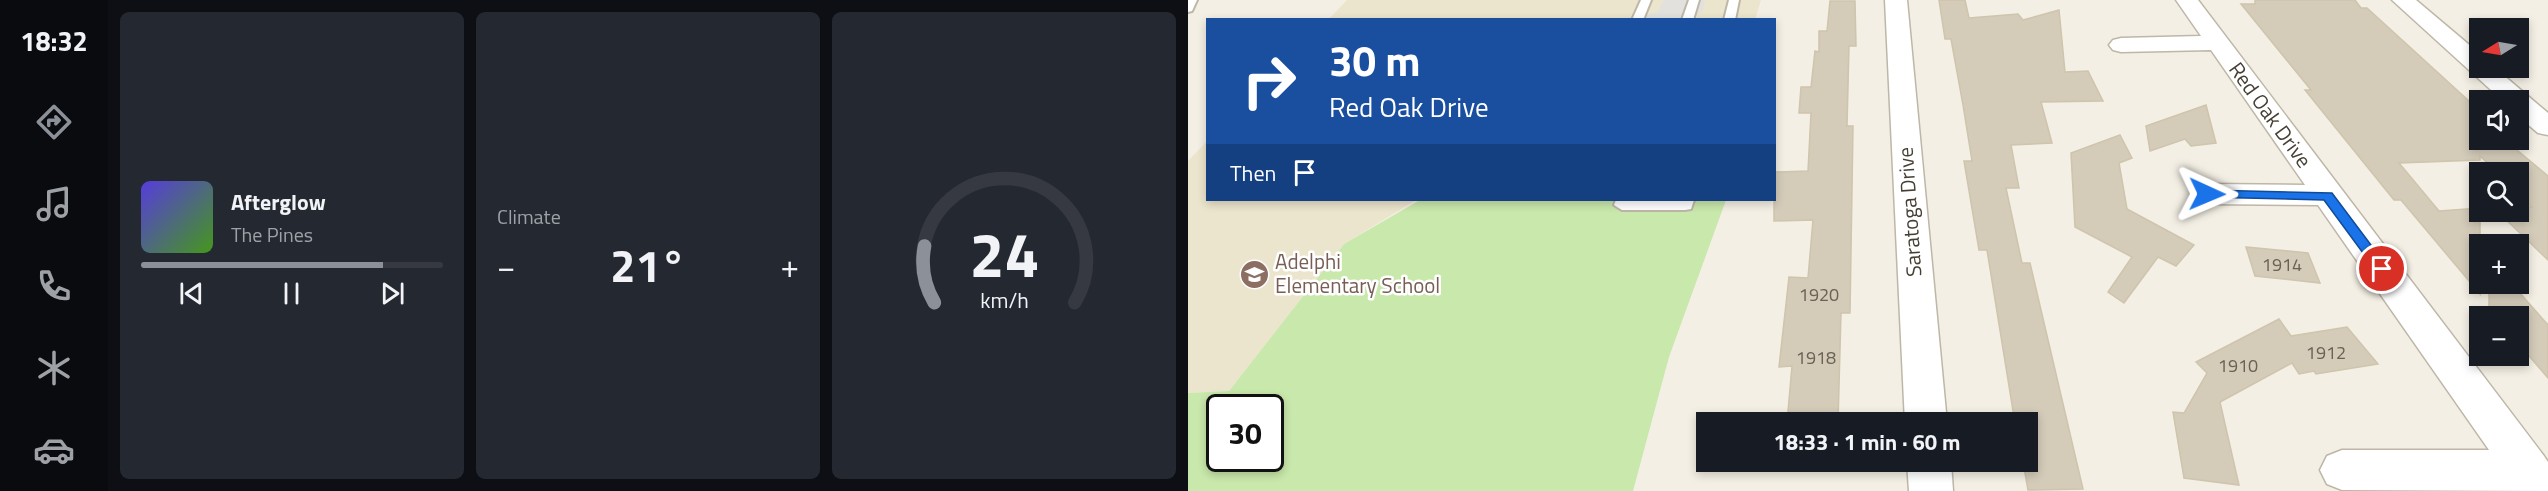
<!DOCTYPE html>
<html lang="en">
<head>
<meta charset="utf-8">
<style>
  :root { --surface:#171b24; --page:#242831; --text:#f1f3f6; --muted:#9ea1a6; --line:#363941; --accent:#8c9099 }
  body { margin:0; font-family:"Titillium Web",sans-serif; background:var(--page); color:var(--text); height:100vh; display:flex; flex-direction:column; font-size:22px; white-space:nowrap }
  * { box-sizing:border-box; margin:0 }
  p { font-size:20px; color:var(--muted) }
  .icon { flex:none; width:33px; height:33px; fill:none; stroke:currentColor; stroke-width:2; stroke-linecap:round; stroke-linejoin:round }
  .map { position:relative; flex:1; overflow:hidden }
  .drawer { display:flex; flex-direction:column; gap:12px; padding:12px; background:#0d0f14; width:1080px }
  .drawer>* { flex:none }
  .guide { position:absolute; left:18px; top:18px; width:570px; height:183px; border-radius:0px; box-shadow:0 3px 9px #0003; background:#1a4fa0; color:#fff; overflow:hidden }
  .needle { width:39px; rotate:259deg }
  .fabs { position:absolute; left:1281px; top:18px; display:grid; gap:12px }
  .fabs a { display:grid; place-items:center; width:60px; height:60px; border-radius:0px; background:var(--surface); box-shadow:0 3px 9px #0003; font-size:30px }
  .speed { position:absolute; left:18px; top:394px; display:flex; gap:12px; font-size:30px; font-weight:700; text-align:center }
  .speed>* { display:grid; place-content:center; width:78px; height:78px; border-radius:50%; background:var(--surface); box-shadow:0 3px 9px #0003; line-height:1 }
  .speed .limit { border:3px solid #111; border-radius:9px; background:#fff; color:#111 }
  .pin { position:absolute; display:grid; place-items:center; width:51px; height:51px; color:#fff; margin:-26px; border:3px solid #fff; border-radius:50%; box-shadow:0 2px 6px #0007 }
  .me { position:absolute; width:66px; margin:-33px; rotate:91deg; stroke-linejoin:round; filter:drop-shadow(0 0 4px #0008) }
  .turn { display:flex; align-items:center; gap:21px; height:126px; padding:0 24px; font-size:27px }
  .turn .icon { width:78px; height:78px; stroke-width:2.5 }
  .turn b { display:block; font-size:42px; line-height:51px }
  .then { display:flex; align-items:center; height:57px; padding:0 24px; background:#0003; gap:12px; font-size:22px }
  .big { font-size:45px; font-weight:700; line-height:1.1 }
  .drawer .card { flex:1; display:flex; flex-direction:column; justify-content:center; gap:9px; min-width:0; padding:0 21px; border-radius:9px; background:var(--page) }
  .drawer .dial { align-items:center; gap:0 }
  .dial svg { height:156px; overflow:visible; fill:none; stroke:var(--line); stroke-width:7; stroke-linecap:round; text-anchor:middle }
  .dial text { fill:var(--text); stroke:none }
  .song { display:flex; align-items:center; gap:18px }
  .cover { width:72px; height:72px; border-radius:9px; background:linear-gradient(135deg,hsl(250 70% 55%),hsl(100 70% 35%)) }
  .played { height:6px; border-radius:3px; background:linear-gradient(90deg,var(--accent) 80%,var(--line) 80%) }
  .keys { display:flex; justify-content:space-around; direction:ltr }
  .heat { display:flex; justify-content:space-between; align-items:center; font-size:33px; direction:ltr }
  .drawer .tiles { flex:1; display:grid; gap:12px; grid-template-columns:repeat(3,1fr) }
  .trip { position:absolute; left:508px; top:412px; width:342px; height:60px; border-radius:0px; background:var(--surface); box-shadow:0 3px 9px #0003; font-weight:700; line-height:60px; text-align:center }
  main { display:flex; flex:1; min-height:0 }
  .tab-bar { display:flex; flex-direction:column; width:108px; justify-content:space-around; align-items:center; background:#090b0e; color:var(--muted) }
  .tab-bar .icon { width:42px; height:42px }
  .tab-bar .selected { color:var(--accent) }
  .tab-bar b { font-size:27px; color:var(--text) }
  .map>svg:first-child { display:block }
  .education { fill:#ece5cd }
  .green { fill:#c9e8ab; fill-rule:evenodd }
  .parking { fill:#e3e1dd }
  .building { fill:#d4cbb9; stroke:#cfc4ac; stroke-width:1.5 }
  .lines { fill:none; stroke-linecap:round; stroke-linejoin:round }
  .lane-casing { stroke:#beb7a7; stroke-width:4 }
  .street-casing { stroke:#beb7a7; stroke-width:3 }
  .lane { fill:#fff; fill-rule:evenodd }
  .street { fill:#fff; fill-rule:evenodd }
  .route { fill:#1a73e8; stroke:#114b97; stroke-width:1.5 }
  .labels { text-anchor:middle; stroke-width:5; stroke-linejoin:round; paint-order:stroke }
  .number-label { font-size:18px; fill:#696255 }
  .street-label { font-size:21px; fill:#453f34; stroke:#fff }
  .education-label { font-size:21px; fill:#785e54; stroke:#fff; text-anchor:start }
</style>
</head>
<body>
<main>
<nav class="tab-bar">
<b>18:32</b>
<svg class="icon selected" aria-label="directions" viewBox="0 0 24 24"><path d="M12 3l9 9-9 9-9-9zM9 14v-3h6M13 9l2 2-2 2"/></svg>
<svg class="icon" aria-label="music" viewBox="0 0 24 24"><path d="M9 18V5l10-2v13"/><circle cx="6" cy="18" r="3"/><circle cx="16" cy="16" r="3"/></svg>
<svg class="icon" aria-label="phone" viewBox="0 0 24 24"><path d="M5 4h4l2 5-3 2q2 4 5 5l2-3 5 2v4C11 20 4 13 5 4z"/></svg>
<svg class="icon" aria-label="climate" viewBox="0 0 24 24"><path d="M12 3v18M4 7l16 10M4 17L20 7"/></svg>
<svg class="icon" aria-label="car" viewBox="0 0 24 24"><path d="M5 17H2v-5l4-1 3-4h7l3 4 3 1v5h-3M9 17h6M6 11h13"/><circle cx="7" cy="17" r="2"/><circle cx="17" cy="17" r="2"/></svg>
</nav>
<section class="drawer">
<div class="tiles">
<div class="card">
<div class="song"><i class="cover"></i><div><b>Afterglow</b><p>The Pines</p></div></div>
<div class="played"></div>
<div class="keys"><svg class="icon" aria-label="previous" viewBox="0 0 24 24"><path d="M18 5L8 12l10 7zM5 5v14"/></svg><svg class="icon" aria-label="pause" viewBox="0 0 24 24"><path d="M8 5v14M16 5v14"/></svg><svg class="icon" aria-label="next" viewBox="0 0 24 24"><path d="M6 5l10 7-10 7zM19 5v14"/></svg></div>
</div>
<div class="card"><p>Climate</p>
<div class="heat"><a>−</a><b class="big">21°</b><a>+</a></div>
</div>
<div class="card dial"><svg viewBox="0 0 100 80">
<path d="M14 69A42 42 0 1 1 86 69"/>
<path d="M14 69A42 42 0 0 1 9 40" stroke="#8c9099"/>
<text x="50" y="56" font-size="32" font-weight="700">24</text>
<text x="50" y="72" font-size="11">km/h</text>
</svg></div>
</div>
</section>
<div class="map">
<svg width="1360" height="491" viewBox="0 0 1360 491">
  <rect width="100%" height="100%" fill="#f3efe4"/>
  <g class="education">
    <polygon points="159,0 573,0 567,20 140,20"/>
    <polygon points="19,141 20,200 228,200 156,244 41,391 0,393 0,161"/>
  </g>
  <path class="green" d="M232 200H538L481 357 445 491H0V393L41 391 156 244ZM32 408H82V459H32Z"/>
  <polygon class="parking" points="476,0 517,0 515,10 503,19 422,20 469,13"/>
  <g class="building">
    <polygon points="751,0 777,0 781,18 830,14 835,20 871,10 877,72 900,71 915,101 853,102 864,143 823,145 831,188 818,188 834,263 842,263 895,489 840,490 835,462 840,462 840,423 827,423 799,250 791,250 776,161 784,161 775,105 763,39 757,39"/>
    <polygon points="1067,0 1167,0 1173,8 1179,8 1292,111 1292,140 1317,140 1360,176 1360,260 1310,212 1330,212 1330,207 1344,207 1330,194 1330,172 1309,172 1292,156 1292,160 1211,163 1251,211 1292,208 1292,294 1213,200 1206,200 1117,90 1123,90 1053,4 1067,4"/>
    <polygon points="642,1 667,1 668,46 661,46 659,126 665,126 662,313 653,313 650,423 599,423 604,366 591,367 601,277 620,278 625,220 586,221 586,172 620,171 623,113 611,113 613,87 623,87 627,51 631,52 631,31 639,31"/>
    <polygon points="1018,105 1028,143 1003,146 997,139 962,151 958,126"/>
    <polygon points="932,135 944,158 931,163 939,209 1006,245 988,266 970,257 936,303 920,292 944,257 887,227 883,153"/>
    <polygon points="1058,247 1120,253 1132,283 1067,276"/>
    <polygon points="1301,284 1324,284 1360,325 1360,378 1330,343 1330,316 1309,316 1301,306"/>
    <polygon points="1091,319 1103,336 1159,327 1190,364 1128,374 1126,371 1111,374 1104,363 1032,402 1051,485 996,478 985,412 996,413 1019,373 1008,362"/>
    <polygon points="595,462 649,462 648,470 594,470"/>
  </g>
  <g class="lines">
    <defs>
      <g id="lane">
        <polygon points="0,0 9,0 4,11 0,12"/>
        <polygon points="453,0 463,0 455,20 444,20"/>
        <polygon points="501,0 511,0 505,20 494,20"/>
        <polygon points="541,0 551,0 547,20 536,20"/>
        <polygon points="428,200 506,200 503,209 497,210 434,210 426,205"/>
      </g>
      <g id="street">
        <polygon points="697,0 719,0 759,423 717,423"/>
        <polygon points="988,0 1010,0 1356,456 1360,462 1360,491 1154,490 1139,484 1132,470 1139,456 1154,450 1301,450 1130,205 1019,204 1008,201 1004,194 1008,187 1019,184 1117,185 1023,50 933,52 925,50 921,45 925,40 933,38 1013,36"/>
        <polygon points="1204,0 1228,0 1292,54 1292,68 1307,68 1360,113 1360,135 1350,133 1330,116 1330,100 1314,100"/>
        <polygon points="719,462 763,462 765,491 721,491"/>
      </g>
    </defs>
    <use href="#lane" class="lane-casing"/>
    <use href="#street" class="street-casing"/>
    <use href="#lane" class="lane"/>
    <use href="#street" class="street"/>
  </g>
  <polygon class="route" points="1019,190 1144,193 1201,269 1199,272 1189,272 1136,200 1015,197 1013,194"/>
  <defs>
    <symbol id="school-disc" viewBox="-11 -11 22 22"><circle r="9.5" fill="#8d6e63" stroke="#fff"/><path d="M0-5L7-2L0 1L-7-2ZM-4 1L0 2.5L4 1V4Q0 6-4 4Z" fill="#fff"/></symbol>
  </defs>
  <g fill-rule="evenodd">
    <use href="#school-disc" x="50" y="258" width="33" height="33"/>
  </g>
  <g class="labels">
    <g class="number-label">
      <text x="1094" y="271">1914</text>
      <text x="631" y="301">1920</text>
      <text x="1138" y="359">1912</text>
      <text x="628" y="364">1918</text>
      <text x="1050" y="372">1910</text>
    </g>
    <g class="street-label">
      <text transform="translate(1082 115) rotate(54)" y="7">Red Oak Drive</text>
      <text transform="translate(722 212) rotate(-94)" y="7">Saratoga Drive</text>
    </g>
    <g class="education-label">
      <text x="87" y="269">Adelphi<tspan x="87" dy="24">Elementary School</tspan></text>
    </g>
  </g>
</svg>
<div class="fabs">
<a><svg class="needle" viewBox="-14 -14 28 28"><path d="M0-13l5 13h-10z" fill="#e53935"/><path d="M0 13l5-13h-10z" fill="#9ea1a6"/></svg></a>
<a><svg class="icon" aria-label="sound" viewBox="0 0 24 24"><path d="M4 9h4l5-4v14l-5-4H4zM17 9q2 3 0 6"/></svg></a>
<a><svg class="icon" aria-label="search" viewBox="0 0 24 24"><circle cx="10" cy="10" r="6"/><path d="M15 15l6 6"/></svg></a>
<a>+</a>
<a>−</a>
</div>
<div class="speed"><div class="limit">30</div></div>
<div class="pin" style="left:1194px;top:269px;background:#d93025"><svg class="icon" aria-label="arrive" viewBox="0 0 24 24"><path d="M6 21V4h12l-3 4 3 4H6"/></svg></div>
<svg class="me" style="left:1019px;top:194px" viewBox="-20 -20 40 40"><path d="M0-17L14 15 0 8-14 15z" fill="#1a73e8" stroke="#fff" stroke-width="4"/></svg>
<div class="trip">18:33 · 1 min · 60 m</div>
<div class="guide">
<div class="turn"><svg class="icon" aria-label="right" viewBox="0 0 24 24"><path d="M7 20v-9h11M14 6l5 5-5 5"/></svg><div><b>30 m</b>Red Oak Drive</div></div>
<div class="then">Then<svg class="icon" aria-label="arrive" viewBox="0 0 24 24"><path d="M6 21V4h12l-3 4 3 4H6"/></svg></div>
</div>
</div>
</main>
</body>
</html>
